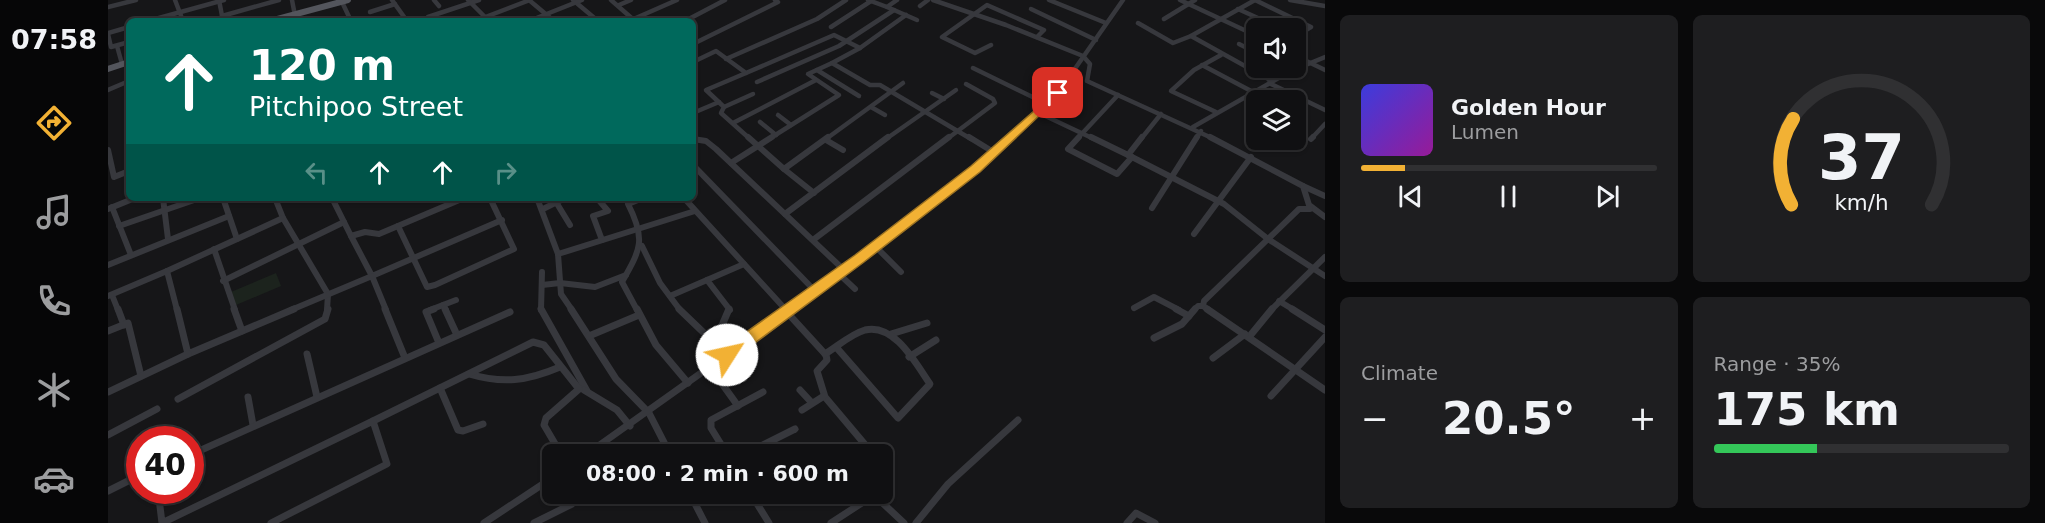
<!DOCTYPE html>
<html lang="en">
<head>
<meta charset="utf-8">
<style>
  :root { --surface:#101012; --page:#1e1e20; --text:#f1f3f6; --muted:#9c9d9f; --line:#303032; --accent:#f2b134 }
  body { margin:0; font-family:"DejaVu Sans",sans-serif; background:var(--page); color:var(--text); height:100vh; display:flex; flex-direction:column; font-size:22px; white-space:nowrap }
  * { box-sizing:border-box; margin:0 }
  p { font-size:20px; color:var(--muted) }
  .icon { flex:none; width:33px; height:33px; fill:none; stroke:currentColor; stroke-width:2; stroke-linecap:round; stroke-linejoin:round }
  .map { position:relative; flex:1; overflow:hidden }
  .details { display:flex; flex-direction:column; gap:15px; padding:15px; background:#09090a; width:720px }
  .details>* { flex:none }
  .hud { position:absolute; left:18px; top:18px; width:570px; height:183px; border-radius:9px; box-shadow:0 2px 4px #0004,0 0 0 2px var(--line); background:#00695c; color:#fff; overflow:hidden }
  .buttons { position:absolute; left:1138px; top:18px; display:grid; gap:12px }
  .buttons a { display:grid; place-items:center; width:60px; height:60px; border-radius:9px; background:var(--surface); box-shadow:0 2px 4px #0004,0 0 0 2px var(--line); font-size:30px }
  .speed { position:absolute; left:18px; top:426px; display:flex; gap:12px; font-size:30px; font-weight:700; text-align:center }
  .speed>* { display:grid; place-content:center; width:78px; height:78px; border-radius:50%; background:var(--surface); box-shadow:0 2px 4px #0004,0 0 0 2px var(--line); line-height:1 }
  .speed .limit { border:9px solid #d22; background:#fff; color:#111 }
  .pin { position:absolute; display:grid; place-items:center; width:51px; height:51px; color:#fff; margin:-26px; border-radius:12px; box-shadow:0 3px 9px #0006 }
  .me { position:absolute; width:66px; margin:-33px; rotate:55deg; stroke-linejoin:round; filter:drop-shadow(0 0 4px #0008) }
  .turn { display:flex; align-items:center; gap:21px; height:126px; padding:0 24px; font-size:27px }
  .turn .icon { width:78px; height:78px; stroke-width:2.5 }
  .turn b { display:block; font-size:42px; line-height:51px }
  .lanes { display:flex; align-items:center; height:57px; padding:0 24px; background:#0003; justify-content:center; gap:30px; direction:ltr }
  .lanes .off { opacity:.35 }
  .big { font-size:45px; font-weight:600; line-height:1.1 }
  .details .widget { flex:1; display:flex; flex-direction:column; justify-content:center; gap:9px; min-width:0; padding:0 21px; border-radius:9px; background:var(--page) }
  .details .dial { align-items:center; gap:0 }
  .dial svg { height:156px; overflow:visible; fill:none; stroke:var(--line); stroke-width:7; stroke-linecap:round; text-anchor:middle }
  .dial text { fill:var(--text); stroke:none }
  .song { display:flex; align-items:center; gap:18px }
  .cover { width:72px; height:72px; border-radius:9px; background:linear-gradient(135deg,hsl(240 70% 55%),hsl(300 70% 35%)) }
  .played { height:6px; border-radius:3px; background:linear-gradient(90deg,var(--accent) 15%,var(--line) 15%) }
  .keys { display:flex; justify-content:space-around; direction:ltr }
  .heat { display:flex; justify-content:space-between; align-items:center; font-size:33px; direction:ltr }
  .charge { height:9px; border-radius:4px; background:linear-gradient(90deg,#34c759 35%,var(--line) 0) }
  .details .tiles { flex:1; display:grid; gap:15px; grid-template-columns:repeat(2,1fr) }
  .trip { position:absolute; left:434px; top:444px; width:351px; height:60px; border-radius:9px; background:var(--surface); box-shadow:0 2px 4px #0004,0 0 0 2px var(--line); font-weight:600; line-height:60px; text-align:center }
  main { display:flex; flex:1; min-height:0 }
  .tab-bar { display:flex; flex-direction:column; width:108px; justify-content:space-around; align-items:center; background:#060607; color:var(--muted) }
  .tab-bar .icon { width:42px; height:42px }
  .tab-bar .on { color:var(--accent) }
  .tab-bar b { font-size:27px; color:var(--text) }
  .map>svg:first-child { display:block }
  .green { fill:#1c231d }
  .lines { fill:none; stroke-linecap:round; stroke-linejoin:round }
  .minor-far2 { stroke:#37383d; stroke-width:4.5 }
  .minor-far1 { stroke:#37383d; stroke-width:6 }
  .minor { stroke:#37383d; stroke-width:7 }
  .major { stroke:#53555c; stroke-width:6 }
  .route { fill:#f2b134; stroke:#9d7322; stroke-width:1.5 }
</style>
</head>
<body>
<main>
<nav class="tab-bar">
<b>07:58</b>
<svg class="icon on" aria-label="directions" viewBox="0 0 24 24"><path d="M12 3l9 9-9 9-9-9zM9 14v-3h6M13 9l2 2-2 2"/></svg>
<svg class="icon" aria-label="music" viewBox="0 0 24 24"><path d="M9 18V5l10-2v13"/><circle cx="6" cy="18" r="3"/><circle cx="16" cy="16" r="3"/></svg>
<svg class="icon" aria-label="phone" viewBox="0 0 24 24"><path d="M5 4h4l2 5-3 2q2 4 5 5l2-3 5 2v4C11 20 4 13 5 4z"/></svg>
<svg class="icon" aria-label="climate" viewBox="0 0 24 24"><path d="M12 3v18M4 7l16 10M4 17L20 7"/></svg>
<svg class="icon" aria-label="car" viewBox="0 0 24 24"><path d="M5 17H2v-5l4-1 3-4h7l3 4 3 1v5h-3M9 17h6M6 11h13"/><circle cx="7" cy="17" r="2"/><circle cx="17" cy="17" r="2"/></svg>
</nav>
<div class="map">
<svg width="1217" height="523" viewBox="0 0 1217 523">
  <rect width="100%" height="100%" fill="#161618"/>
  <polygon class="green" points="168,273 173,286 128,305 123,292"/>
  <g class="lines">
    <g class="minor-far2">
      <polyline points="67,0 75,21"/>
      <polyline points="111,0 115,21"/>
      <polyline points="184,0 188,21"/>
      <polyline points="284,0 299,21"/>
      <polyline points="326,0 331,6"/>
      <polyline points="360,0 381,21"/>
      <polyline points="421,0 446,21"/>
      <polyline points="465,0 490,21"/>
      <polyline points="503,0 527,21"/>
      <polyline points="760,0 779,7 789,0"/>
      <polyline points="825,0 898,25 975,56 982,64 979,81 1106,139"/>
      <polyline points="941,0 998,23"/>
      <polyline points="1072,0 1149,36"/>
      <polyline points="1147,0 1203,27 1188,36"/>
      <polyline points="1182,0 1217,6"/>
      <polyline points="234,2 243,21"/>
      <polyline points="511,5 523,0"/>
      <polyline points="812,6 820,0"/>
      <polyline points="0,7 28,0"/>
      <polyline points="779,7 809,20"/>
      <polyline points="923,9 988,40"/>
      <polyline points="1130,9 1172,28"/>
      <polyline points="262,12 287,4"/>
      <polyline points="114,16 171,0"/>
      <polyline points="320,17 371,0"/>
      <polyline points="1056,19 1087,0"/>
      <polyline points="40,21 116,0"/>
      <polyline points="367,21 422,0"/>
      <polyline points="421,21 474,0"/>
      <polyline points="521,21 569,0"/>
      <polyline points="577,21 617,0"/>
      <polyline points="1030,23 1065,43 1083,36 1147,0"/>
      <polyline points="723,27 763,1"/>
      <polyline points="0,33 21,27"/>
      <polyline points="0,34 3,47 21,42"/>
      <polyline points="1083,36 1164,81"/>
      <polyline points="585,44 670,2 667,0"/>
      <polyline points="1131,44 1149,53"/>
      <polyline points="883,45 867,53 834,37 879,5 936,30 929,37"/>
      <polyline points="9,46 14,64"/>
      <polyline points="752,48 798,15"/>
      <polyline points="1188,56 1217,70"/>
      <polyline points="618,59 709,19 738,0"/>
      <polyline points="585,62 608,51 638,73 726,35 752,48 724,63 762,85 772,85 863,139"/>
      <polyline points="1094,65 1145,92"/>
      <polyline points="865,68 939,104"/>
      <polyline points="709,70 751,96"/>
      <polyline points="638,73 598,90 616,107 613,113 642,139"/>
      <polyline points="649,82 731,46 786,10"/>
      <polyline points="1161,83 1217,110"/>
      <polyline points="0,90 21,81"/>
      <polyline points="824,93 836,99"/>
      <polyline points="1141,95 1151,100"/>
      <polyline points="616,107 645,94"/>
      <polyline points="763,107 777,115"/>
      <polyline points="1108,112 1063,91 1086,70 1113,55"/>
      <polyline points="585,113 611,102"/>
      <polyline points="931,113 986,139"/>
      <polyline points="670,115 683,125"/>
      <polyline points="652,122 668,135"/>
      <polyline points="625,123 708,80"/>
      <polyline points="1085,127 1183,71 1217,57"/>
      <polyline points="661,139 731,95 700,74 724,63"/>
      <polyline points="718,139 795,83"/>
      <polyline points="778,139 848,90"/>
      <polyline points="839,139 887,103 885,99 858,84"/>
      <polyline points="902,139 950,93 1015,0"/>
      <polyline points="969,139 1010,95"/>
      <polyline points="1033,139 1053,114"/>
      <polyline points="1088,139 1093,131"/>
      <polyline points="1203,139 1217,124"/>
    </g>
    <g class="minor-far1">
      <polyline points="640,137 676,169"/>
      <polyline points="861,137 887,153"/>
      <polyline points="971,137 960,149 1009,174 1024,157"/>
      <polyline points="983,137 1020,155 1034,137"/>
      <polyline points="1102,137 1195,186 1201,205 1217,217"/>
      <polyline points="585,139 598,141 608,149 736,270"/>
      <polyline points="1203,139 1205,137"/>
      <polyline points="718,140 735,150"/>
      <polyline points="0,150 6,177 21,171"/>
      <polyline points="1020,155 1116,204 1160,239 1217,276"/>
      <polyline points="623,163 664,137"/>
      <polyline points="585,165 707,291"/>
      <polyline points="1195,186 1217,196"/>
      <polyline points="706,193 676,169 720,137"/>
      <polyline points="55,198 60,239"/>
      <polyline points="115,198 129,239"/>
      <polyline points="167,198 175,218 220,294 219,310"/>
      <polyline points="224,198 243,236 257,232 271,234 356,198"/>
      <polyline points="429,198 450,254 453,294 464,310"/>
      <polyline points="489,198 500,211 485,216 494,240"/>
      <polyline points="576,198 678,310"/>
      <polyline points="448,202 462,225"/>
      <polyline points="4,207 23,255"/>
      <polyline points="1044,208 1089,137"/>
      <polyline points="0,209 27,198"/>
      <polyline points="435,209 457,198"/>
      <polyline points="677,214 780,137"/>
      <polyline points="11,226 92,198"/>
      <polyline points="290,226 319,287 327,285 406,249 382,198"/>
      <polyline points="1086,234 1143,157"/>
      <polyline points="243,236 264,276 394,220"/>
      <polyline points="705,240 841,137"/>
      <polyline points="534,246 552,283 572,310"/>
      <polyline points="767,246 793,272"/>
      <polyline points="106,249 127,310"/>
      <polyline points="450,254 587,211"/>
      <polyline points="0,265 121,216"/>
      <polyline points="59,271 175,218"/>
      <polyline points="731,274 747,289"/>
      <polyline points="599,280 622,310"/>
      <polyline points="115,281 236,222"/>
      <polyline points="434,285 452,283 487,287 518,275"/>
      <polyline points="4,295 10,310"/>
      <polyline points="0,296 59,271 69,310"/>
      <polyline points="562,296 636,264"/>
      <polyline points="1171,301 1186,310"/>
      <polyline points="335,305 338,310"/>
      <polyline points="1095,306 1101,310"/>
      <polyline points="1026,308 1046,297 1071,310"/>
      <polyline points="183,310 264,276 278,310"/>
      <polyline points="322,310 348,300"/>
      <polyline points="433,310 434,272"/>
      <path d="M529 310 514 282C533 249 538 239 520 204L535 198"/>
      <polyline points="681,310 887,153 903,137"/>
      <polyline points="1086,310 1090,306 1095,306 1096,301 1191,209 1202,209"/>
      <polyline points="1163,310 1217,257"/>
    </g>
    <g class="minor">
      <polyline points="10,309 16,325"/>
      <polyline points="69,309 80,354 186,309"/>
      <polyline points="126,309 134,331"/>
      <polyline points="277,309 297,358"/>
      <polyline points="326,309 318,312 331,343"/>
      <polyline points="337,309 349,335"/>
      <polyline points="433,309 479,391"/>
      <polyline points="463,309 508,379 541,413 562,454"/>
      <polyline points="529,309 548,345 580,383"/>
      <polyline points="571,309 619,355"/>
      <polyline points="676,309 718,355 719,360 709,371 717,397 765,454"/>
      <polyline points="1068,309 1081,316"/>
      <polyline points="1099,309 1217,390"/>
      <polyline points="1184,309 1217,330"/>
      <polyline points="0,331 20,323 33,376"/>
      <polyline points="783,334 819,323"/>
      <polyline points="481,336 531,315"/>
      <polyline points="1141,337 1164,309"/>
      <polyline points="1046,338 1074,324 1087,309"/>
      <polyline points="606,344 621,309"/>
      <polyline points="199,354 209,397"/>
      <path d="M717 354C730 346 743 334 757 330 787 323 808 364 822 384L790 418 728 347"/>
      <polyline points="801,357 828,340"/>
      <polyline points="1105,358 1137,334"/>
      <polyline points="602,367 630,406"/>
      <path d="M361 374C395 384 419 381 452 367"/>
      <polyline points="332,388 350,430 355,431 375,424"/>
      <polyline points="476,390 509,410 522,426"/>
      <polyline points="692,390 704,403"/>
      <polyline points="0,392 80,354"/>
      <polyline points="1163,396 1217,337"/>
      <polyline points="140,397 145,425"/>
      <polyline points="70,399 217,319 220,309"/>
      <polyline points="694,410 716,396"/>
      <polyline points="265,421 425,342 436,345 471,389 438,418 436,425 453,454"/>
      <polyline points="0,435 49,409"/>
      <polyline points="479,454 683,309"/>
      <polyline points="619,454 603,428 603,420 655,392"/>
      <polyline points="637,454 687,429"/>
      <polyline points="82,455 402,312"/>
      <polyline points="50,490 54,523 265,421 279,464 163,523"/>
      <polyline points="0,491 32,475"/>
      <polyline points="582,494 597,523"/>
      <polyline points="643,494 661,523"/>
      <polyline points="648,502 664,494"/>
      <polyline points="376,523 444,478"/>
      <polyline points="426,523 464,504"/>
      <polyline points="723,523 766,495 796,523"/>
      <polyline points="808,523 840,484 910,420"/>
      <polyline points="1019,523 1028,513 1047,523"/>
    </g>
    <g class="major">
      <polyline points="162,21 240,0"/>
      <polyline points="0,69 21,62"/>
    </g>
  </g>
  <polygon class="route" points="950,90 955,93 953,95 872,172 756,262 624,360 613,360 611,355 613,350 747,255 863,166"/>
</svg>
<div class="buttons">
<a><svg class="icon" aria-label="sound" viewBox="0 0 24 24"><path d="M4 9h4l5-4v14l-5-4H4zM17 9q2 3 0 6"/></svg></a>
<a><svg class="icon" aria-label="layers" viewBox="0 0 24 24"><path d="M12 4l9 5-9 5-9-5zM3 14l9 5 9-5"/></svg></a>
</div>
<div class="speed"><div class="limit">40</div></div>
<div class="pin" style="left:950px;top:93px;background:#d93025"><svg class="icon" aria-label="arrive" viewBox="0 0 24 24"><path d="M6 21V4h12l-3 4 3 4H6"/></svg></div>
<svg class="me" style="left:619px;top:355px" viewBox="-20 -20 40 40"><circle r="19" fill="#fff"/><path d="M0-13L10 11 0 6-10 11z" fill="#f2b134"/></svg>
<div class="trip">08:00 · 2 min · 600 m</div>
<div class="hud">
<div class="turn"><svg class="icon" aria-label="ahead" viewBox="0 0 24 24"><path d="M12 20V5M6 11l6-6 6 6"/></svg><div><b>120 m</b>Pitchipoo Street</div></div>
<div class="lanes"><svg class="icon off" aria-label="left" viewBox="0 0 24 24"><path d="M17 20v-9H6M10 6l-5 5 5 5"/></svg><svg class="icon" aria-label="ahead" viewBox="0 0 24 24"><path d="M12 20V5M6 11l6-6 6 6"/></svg><svg class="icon" aria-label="ahead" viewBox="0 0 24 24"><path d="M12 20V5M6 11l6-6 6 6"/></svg><svg class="icon off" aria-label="right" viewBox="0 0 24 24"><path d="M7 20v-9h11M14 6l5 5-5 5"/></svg></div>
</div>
</div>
<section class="details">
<div class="tiles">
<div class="widget">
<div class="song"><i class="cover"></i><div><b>Golden Hour</b><p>Lumen</p></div></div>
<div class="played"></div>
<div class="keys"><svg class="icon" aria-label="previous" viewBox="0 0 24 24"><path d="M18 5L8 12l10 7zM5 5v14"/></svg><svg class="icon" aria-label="pause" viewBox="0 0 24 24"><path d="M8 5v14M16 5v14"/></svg><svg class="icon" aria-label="next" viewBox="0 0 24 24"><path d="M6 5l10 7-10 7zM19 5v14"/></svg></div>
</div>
<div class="widget dial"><svg viewBox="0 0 100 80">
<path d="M14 69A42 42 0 1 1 86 69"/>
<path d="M14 69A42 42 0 0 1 15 25" stroke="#f2b134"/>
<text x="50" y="56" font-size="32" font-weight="700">37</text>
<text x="50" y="72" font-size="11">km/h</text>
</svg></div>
<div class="widget"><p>Climate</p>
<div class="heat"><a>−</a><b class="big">20.5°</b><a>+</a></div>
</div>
<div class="widget"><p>Range · 35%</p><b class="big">175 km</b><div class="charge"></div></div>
</div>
</section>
</main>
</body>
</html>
